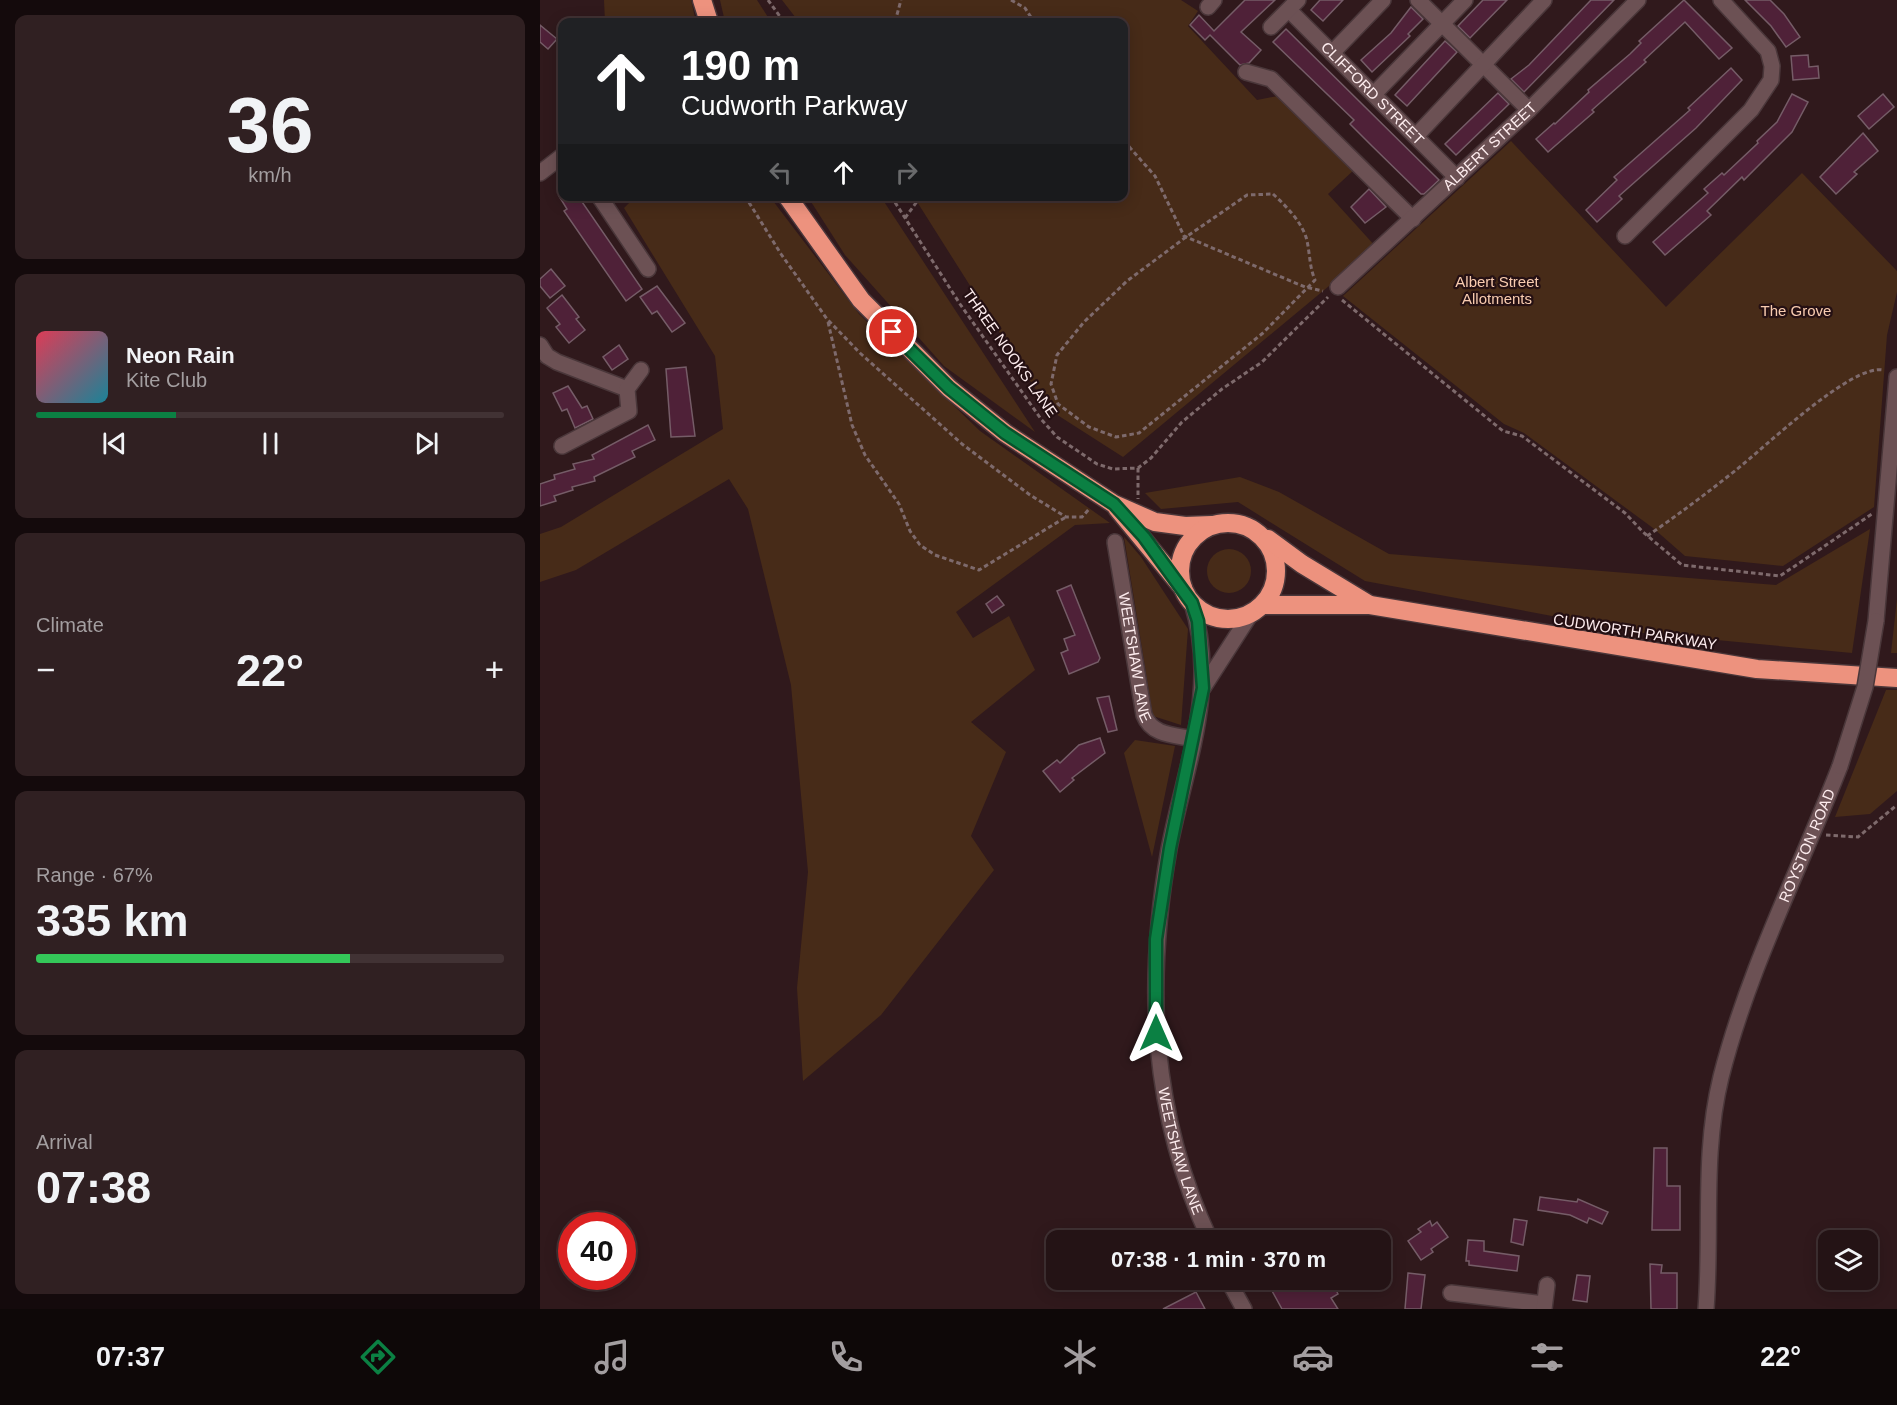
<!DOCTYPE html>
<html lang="en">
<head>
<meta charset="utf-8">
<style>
  :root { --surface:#241315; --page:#302022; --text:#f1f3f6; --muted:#a39ea0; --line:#413234; --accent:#0b8043 }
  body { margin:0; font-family:Helvetica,sans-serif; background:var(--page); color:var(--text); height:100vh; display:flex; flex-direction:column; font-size:22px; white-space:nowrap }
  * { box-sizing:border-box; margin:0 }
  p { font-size:20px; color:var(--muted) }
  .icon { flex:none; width:33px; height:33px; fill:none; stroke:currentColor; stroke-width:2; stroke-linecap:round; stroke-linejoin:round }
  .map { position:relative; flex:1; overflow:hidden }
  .drawer { display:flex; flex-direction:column; gap:15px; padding:15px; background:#140a0c; width:540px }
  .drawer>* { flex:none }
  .hud { position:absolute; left:18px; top:18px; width:570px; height:183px; border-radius:12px; box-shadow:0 3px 15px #0003,0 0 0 2px var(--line); background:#202124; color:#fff; overflow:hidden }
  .tools { position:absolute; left:1278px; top:1230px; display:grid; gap:12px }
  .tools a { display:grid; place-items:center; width:60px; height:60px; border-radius:12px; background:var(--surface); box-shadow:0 3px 15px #0003,0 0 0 2px var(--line); font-size:30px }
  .speed { position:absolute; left:18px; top:1212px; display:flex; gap:12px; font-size:30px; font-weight:700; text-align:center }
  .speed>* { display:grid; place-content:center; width:78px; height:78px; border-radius:50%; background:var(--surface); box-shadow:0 3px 15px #0003,0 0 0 2px var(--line); line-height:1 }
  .speed .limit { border:9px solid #d22; background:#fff; color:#111 }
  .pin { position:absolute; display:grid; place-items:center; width:51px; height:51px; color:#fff; margin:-26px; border:3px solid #fff; border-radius:50%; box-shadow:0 2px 6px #0007 }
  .me { position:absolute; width:66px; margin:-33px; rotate:0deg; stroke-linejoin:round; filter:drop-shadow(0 0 4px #0008) }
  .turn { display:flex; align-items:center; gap:21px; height:126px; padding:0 24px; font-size:27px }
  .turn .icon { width:78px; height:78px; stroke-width:2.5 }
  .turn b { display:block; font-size:42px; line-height:51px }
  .lanes { display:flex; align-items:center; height:57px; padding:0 24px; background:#0003; justify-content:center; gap:30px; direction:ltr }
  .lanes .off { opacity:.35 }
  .big { font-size:45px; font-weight:600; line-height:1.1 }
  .drawer .card { flex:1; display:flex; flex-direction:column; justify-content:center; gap:9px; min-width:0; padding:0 21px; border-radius:12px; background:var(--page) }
  .drawer .dial { align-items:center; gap:0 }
  .dial b { font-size:78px; line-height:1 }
  .song { display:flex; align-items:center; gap:18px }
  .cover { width:72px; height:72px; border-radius:9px; background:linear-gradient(135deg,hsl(350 70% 55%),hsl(190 70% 35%)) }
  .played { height:6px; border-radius:3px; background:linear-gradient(90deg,var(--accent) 30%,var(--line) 30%) }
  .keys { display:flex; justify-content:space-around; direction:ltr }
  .heat { display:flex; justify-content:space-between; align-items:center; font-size:33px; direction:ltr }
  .charge { height:9px; border-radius:4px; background:linear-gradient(90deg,#34c759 67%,var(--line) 0) }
  .trip { position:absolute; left:506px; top:1230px; width:345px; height:60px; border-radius:12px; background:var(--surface); box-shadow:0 3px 15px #0003,0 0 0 2px var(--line); font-weight:600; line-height:60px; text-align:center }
  .menu { display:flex; height:96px; justify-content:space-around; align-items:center; background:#0e0808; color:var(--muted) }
  .menu .icon { width:42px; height:42px }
  .menu .selected { color:var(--accent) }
  .menu b { font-size:27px; color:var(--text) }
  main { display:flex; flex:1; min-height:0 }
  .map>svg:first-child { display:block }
  .green { fill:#472b18 }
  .building { fill:#4f2138; stroke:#755c67; stroke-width:1.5 }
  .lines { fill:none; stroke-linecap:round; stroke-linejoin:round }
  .minor-casing { stroke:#4a373a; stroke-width:18 }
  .highway-casing { stroke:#4a373a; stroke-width:21 }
  .path { stroke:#7e6a6c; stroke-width:3; stroke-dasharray:4.5 3; stroke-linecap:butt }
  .minor { stroke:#6c5154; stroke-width:15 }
  .highway { stroke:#ed927e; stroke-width:18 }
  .minor-bridge-casing { stroke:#4a373a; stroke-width:18; stroke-linecap:butt }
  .minor-bridge { stroke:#6c5154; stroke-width:15 }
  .route-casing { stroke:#07532c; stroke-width:15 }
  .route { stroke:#0b8043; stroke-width:10 }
  .labels { text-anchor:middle; stroke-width:4.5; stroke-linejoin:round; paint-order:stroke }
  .street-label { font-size:15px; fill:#fdecee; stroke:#251013 }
  .park-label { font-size:15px; fill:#f9ccb0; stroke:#251013 }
</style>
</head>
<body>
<main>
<section class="drawer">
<div class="card dial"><b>36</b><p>km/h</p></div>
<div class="card">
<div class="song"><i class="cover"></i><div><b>Neon Rain</b><p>Kite Club</p></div></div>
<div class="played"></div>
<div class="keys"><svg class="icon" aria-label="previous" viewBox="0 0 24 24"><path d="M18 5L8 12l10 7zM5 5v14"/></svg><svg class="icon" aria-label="pause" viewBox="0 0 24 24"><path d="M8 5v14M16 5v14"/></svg><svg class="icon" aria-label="next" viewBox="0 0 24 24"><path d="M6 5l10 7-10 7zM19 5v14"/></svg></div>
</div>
<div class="card"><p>Climate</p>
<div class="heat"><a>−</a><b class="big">22°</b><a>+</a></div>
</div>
<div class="card"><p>Range · 67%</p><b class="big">335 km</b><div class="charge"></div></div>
<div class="card"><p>Arrival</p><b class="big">07:38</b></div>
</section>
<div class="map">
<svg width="1357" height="1309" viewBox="0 0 1357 1309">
  <rect width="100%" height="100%" fill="#30191c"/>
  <g class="green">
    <polygon points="64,0 151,0 156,22 65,22"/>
    <polygon points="180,0 217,0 231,22 185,22"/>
    <polygon points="242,0 641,0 658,11 648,26 717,100 743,95 815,169 788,194 836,247 583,457 508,409 374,197 584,196 584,22 259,22"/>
    <polygon points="971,141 1126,307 1262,173 1357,271 1357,292 1347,335 1334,507 1243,566 1145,556 1113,528 984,433 964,424 803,296"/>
    <polygon points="95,197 230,197 319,314 440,431 570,523 535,525 416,612 433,638 469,616 495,670 431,722 466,752 431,836 454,870 341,1015 263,1081 257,988 268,872 251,685 208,509 189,479 36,570 0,582 0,534 21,527 183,429 175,356 84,208"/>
    <polygon points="268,197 341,197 495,432 404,366 305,255"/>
    <polygon points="700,477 739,492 849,554 1236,585 1330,529 1312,653 1103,633 825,581 698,502 621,509 605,493"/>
    <polygon points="584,537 601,557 648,629 641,725 613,716"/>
    <circle cx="689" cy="571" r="22"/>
    <polygon points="1357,599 1357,653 1351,653"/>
    <polygon points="1346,690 1357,690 1357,791 1330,814 1295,817"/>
    <polygon points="595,740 635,746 612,857 584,753"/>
  </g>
  <g class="building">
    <polygon points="705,0 735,0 701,32 721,50 709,63 700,65 670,35 665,40 650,25 659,15 674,31"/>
    <polygon points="780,0 803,0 783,21 771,10"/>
    <polygon points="943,0 967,0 930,38 918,26"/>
    <polygon points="1051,0 1074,0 984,92 971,79 989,65"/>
    <polygon points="1144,0 1192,48 1179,59 1145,22 1104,60 1106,62 1052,110 1054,112 1008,152 996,139 1014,123 1015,124 1049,92 1048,90 1090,54 1101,43 1099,41"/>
    <polygon points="1205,0 1230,0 1244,14 1260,37 1246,47 1231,26"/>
    <polygon points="871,7 883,19 868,34 870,36 832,72 821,60 851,33"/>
    <polygon points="0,25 17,39 8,49 0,42"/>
    <polygon points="746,29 899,180 884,194 881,194 832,146 810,124 814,120 733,42"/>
    <polygon points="905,41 917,52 867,106 855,95"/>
    <polygon points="1268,55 1269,67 1278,66 1279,78 1253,80 1251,56"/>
    <polygon points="1191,68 1202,80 1156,128 1079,196 1082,199 1057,222 1046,210 1077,180 1074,177 1150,110 1148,108"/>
    <polygon points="958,93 969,104 916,155 905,144"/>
    <polygon points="1252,94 1268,102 1252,132 1204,180 1202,177 1167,211 1171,215 1125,255 1113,242 1168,193 1164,189 1182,173 1184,175 1218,143 1217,141 1237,122"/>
    <polygon points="1343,94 1354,107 1329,129 1318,116"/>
    <polygon points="1323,133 1338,151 1314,172 1317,174 1296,194 1280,177"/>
    <polygon points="829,189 846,207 825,223 811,207"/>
    <polygon points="19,196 38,196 102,289 86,301 24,211 27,209"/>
    <polygon points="11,269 25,286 10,298 0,286 0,279"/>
    <polygon points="117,286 145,323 132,332 117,311 112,314 100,297"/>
    <polygon points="22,295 39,317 36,319 45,330 29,343 16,327 20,324 7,308"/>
    <polygon points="79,345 88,359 72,370 63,357"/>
    <polygon points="146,367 155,436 131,437 126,369"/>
    <polygon points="28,386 42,408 47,406 53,419 35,428 27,409 22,411 13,393"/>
    <polygon points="108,425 115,440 92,451 95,457 54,477 55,481 32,487 33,490 14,496 16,501 0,506 0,484 15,479 14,475 35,469 33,464 54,459 52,455"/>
    <polygon points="531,585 560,658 558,662 529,674 521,653 528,650 524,639 535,635 517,591"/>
    <polygon points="457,596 464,605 452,613 446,604"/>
    <polygon points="569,696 577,730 568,732 557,698"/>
    <polygon points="560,738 565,753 532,778 534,780 520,792 503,771 517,760 520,763 539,745"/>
    <polygon points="1114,1148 1127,1148 1127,1186 1140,1186 1140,1230 1112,1230"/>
    <polygon points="1000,1197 1037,1202 1038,1199 1068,1212 1062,1224 1049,1218 1047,1223 1030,1215 998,1210"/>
    <polygon points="974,1219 987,1221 983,1245 971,1242"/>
    <polygon points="890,1221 892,1226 897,1222 908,1237 891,1249 893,1252 881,1260 868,1241 881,1232 878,1229"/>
    <polygon points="928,1240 944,1241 944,1251 979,1256 977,1271 929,1265 929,1261 926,1261"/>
    <polygon points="1110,1264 1122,1265 1121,1273 1137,1273 1137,1309 1111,1309"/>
    <polygon points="868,1273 885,1275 881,1309 865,1309"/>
    <polygon points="1037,1275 1050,1276 1047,1302 1033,1300"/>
    <polygon points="726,1280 766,1280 773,1291 791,1280 798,1294 791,1298 798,1309 742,1309"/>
    <polygon points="656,1292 665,1309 623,1309"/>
  </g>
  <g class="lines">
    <defs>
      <g id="minor">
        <polyline points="878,0 989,110"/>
        <polyline points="668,7 674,0"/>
        <path id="s1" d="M749 10 917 178"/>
        <polyline points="731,27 758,0"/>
        <polyline points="792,53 843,0"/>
        <polyline points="706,72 731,79 873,219"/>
        <polyline points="834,94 925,0"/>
        <polyline points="876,136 1004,0"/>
        <polyline points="0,173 22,156"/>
        <polyline points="59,196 108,269"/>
        <polyline points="1085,236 1211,110 1231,80 1232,66 1228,51 1181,0"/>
        <path id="s2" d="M798 287 989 110 1098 0"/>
        <polyline points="0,345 7,356 17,362 87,389"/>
        <polyline points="22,446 89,411 87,389 101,370"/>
        <path id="s3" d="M575 542 604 715C612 736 635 735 654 739"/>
        <path id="s4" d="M652 603C679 689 645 766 629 849 605 986 611 1113 670 1240"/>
        <polyline points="1336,621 1357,377"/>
        <polyline points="663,688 710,615"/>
        <polyline points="688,1280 704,1309"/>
        <polyline points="911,1293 1004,1304"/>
        <polyline points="1004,1309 1007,1285"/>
        <path id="s5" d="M1166 1309C1172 1231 1162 1154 1181 1077 1208 970 1260 869 1300 766"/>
      </g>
      <g id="highway">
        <polyline points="162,0 169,22"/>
        <polyline points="247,196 321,300 409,388 465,433 574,504 615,522 645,526 672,525"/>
        <polyline points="577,508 643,588"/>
        <circle cx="688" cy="571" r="48"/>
        <polyline points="728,539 762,564 828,604"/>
        <polyline points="723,605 830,605 1217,669 1357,678"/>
      </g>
    </defs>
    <use href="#minor" class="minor-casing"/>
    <use href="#highway" class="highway-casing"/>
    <g class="path">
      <polyline points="228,0 244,22"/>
      <polyline points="471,0 485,8 494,22"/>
      <polyline points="355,22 361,0"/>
      <polyline points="584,141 615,176 644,236 765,287 783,291"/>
      <path d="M733 194C746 206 760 220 766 237 770 251 769 266 775 280L723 333 599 433 576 437 549 427 518 404 511 384 517 355 544 322 587 281 646 237 707 195Z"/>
      <polyline points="205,196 241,254 287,319 320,353 422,444 490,495 526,517 542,517 550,508"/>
      <polyline points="351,196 420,304 501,419 517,437 557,464 573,469 598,468 611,458 642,422 682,389 722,362 788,297"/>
      <polyline points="365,218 381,196"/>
      <polyline points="802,300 963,431 982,436 1085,513 1103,532 1142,565 1240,576 1332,514"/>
      <polyline points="288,322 312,425 325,455 359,504 370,531 380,545 395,555 439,570 526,517"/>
      <polyline points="598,468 598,499"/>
      <path d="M1107 536C1138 515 1167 493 1196 470 1224 448 1311 364 1343 370"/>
      <polyline points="1286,835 1318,837 1357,805"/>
    </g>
    <use href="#minor" class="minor"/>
    <use href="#highway" class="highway"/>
    <defs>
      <polyline id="minor-bridge" points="1300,766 1325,687 1336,621"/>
    </defs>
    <use href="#minor-bridge" class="minor-bridge-casing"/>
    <use href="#minor-bridge" class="minor-bridge"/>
  </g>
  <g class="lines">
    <defs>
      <polyline id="route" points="352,332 409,388 465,433 574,504 604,537 652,603 658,621 663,688 630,848 616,939 616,1033"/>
    </defs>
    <use href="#route" class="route-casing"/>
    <use href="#route" class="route"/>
  </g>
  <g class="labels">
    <g class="street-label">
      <text dy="5" stroke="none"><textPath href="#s1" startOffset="118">CLIFFORD STREET</textPath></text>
      <text dy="5" stroke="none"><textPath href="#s2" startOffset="207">ALBERT STREET</textPath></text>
      <text transform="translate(470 353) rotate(55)" y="5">THREE NOOKS LANE</text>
      <text transform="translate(1095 632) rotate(9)" y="5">CUDWORTH PARKWAY</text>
      <text dy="5" stroke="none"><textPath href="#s3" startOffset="117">WEETSHAW LANE</textPath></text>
      <text dy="5" stroke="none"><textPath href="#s5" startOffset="480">ROYSTON ROAD</textPath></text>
      <text dy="5" stroke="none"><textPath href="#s4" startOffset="556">WEETSHAW LANE</textPath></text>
    </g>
    <g class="park-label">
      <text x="957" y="287">Albert Street<tspan x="957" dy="17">Allotments</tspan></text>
      <text x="1256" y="316">The Grove</text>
    </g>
  </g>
</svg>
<div class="tools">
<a><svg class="icon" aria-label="layers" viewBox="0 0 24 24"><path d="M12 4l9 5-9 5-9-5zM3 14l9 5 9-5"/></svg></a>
</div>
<div class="speed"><div class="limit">40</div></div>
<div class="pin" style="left:352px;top:332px;background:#d93025"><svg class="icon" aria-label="arrive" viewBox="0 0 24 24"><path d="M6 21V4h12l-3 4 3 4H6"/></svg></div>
<svg class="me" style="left:616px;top:1033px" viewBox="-20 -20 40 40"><path d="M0-17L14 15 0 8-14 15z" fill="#0b8043" stroke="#fff" stroke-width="4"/></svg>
<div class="trip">07:38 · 1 min · 370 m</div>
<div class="hud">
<div class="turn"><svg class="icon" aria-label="ahead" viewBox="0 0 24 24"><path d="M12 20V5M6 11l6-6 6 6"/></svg><div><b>190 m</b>Cudworth Parkway</div></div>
<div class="lanes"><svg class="icon off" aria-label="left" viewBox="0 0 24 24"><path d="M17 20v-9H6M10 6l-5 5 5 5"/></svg><svg class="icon" aria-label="ahead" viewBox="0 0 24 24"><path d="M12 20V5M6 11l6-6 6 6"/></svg><svg class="icon off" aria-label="right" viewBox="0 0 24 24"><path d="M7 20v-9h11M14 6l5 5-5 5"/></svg></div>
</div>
</div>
</main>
<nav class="menu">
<b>07:37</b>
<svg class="icon selected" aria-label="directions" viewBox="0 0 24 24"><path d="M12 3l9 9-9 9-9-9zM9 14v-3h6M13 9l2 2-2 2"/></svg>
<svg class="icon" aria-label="music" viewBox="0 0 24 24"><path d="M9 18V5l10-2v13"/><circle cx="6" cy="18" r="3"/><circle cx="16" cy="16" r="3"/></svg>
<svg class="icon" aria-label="phone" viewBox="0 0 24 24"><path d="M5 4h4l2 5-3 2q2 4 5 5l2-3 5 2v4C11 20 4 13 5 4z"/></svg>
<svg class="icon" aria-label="climate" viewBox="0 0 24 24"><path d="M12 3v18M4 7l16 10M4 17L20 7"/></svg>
<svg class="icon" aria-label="car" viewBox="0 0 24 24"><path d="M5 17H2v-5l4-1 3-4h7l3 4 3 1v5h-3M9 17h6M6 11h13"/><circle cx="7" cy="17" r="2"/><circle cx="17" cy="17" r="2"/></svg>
<svg class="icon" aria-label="filters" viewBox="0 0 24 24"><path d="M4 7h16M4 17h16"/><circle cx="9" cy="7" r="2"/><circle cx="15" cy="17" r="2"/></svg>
<b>22°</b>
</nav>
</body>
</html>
